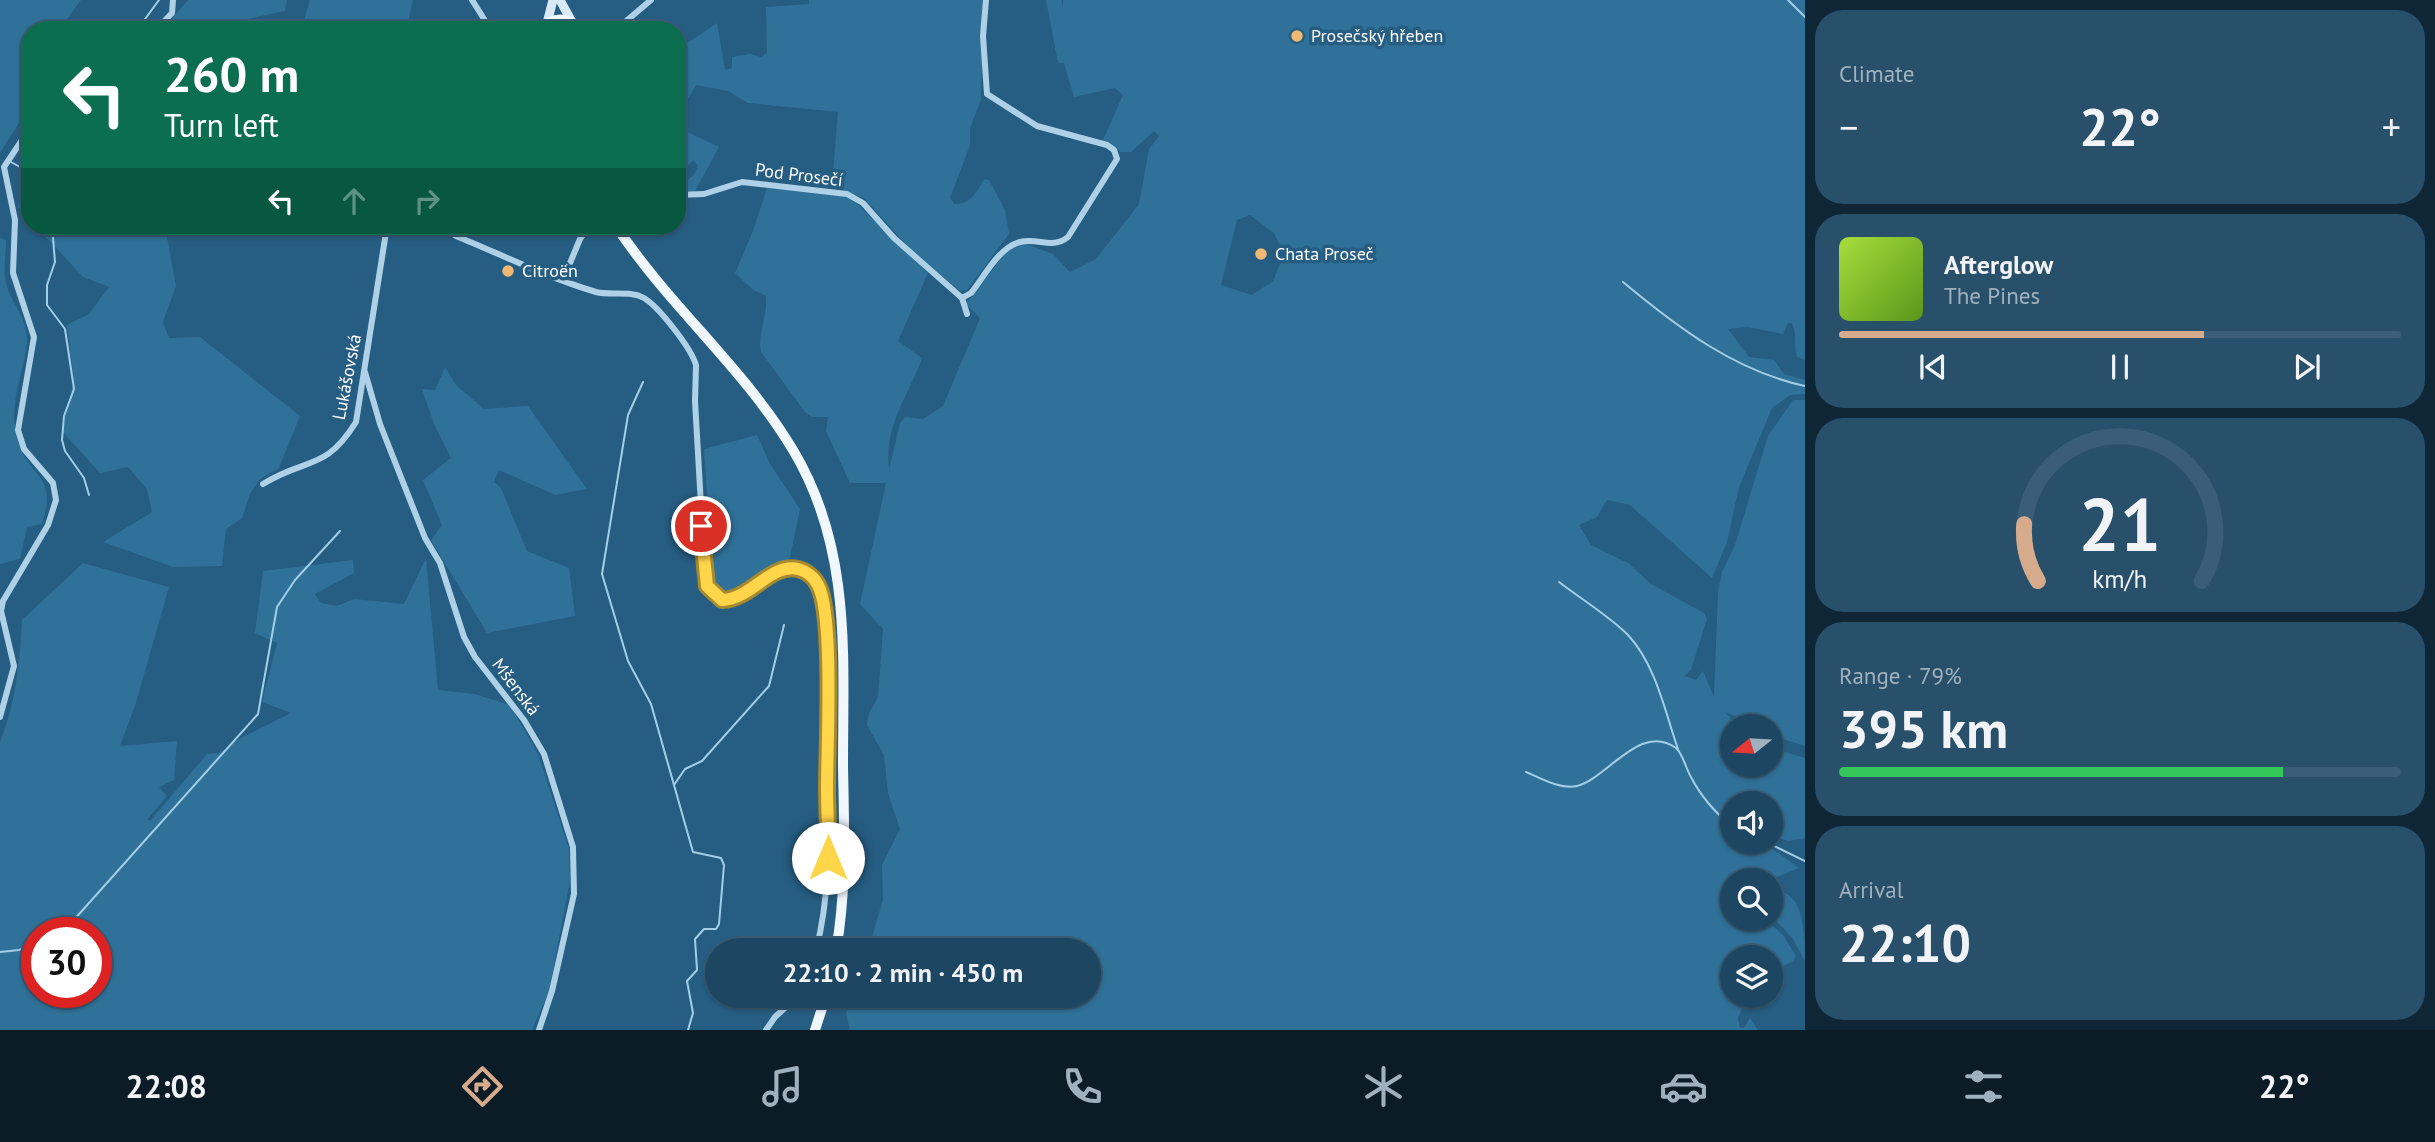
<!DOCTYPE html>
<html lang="en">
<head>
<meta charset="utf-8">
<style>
  :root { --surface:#1c4662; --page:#29506b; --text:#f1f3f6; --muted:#a0b1be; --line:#3a5e77; --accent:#d6ab8b }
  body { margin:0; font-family:"PT Sans",sans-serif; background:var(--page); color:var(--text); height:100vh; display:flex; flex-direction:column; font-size:26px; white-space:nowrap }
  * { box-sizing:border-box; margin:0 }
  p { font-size:23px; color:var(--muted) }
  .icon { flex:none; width:38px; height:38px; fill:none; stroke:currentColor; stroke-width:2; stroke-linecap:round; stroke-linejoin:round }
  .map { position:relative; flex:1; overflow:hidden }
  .details { display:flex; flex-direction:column; gap:10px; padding:10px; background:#0f2636; width:630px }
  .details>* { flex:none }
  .hud { position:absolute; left:21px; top:21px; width:665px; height:214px; border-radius:28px; box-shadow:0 2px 5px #0004,0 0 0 2px var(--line); background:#0b6e4f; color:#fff; overflow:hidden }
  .needle { width:46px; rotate:252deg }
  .buttons { position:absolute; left:1720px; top:714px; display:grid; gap:14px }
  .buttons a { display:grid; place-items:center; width:63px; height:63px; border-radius:50%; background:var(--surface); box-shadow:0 2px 5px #0004,0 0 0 2px var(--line); font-size:35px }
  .speed { position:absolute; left:21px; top:917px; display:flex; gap:14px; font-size:35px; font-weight:700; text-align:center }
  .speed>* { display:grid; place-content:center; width:91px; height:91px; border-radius:50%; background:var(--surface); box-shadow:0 2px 5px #0004,0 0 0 2px var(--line); line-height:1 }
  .speed .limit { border:10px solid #d22; background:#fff; color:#111 }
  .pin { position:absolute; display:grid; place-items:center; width:60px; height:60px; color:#fff; margin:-30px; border:4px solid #fff; border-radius:50%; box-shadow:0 2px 7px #0007 }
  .me { position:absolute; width:77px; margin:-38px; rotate:0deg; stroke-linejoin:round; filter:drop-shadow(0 0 5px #0008) }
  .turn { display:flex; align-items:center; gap:24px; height:147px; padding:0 28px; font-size:32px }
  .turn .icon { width:91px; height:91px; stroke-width:2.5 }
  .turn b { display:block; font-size:49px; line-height:60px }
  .lanes { display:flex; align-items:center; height:66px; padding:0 28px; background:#0003; justify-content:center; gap:35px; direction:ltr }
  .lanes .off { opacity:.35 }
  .big { font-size:52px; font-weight:600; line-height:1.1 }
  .details .tile { flex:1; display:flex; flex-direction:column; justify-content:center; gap:10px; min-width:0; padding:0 24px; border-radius:28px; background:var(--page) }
  .details .dial { align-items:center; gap:0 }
  .dial svg { height:182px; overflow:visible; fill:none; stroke:var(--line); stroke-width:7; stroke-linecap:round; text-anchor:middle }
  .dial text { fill:var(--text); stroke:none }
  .song { display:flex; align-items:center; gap:21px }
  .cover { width:84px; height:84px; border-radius:10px; background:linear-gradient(135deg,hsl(80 70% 55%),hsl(90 70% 35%)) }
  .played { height:7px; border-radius:4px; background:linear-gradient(90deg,var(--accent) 65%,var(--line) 65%) }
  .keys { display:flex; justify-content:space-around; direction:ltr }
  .heat { display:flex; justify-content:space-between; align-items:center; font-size:38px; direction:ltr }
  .charge { height:10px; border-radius:5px; background:linear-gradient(90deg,#34c759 79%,var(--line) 0) }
  .trip { position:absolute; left:705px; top:938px; width:396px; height:70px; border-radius:35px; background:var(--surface); box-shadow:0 2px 5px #0004,0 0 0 2px var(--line); font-weight:600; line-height:70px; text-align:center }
  .tabs { display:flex; height:112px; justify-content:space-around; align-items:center; background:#0b1c27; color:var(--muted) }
  .tabs .icon { width:49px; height:49px }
  .tabs .current { color:var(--accent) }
  .tabs b { font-size:32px; color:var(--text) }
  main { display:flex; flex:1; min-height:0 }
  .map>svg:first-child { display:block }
  .green { fill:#307199; fill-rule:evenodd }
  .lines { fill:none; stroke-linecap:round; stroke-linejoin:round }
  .stream { stroke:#a3cee7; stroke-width:2 }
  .street { stroke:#aed1e7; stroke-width:6 }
  .secondary { stroke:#d8eaf6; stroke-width:9 }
  .primary { stroke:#f0f7fd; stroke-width:10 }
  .route-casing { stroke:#a68a30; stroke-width:18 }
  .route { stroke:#ffd54a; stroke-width:12 }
  .poi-dot { fill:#f0b873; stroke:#265d82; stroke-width:2.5 }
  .labels { text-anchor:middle; stroke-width:7; stroke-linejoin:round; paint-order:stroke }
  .poi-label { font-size:18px; fill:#fff; stroke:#265d82; text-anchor:start }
  .street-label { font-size:18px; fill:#fff; stroke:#265d82 }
</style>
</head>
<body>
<main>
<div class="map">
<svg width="1805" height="1030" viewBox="0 0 1805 1030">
  <rect width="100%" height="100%" fill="#265d82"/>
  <g class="green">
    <polygon points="0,0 81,0 59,30 30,30 30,77 19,98 19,123 0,153"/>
    <polygon points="188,0 287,0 285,11 205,28 167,24"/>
    <polygon points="310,0 413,0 406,30 301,30"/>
    <path d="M809 0H983L981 100 970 128V145L950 198 954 204C970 205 977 192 984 179L989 180 1005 210 1009 234 967 290 960 291 911 250 865 199 832 185 838 112 748 103 728 91 696 85 688 99 677 81V50L717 23 725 70 732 68V57L750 54 761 57 767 53 766 7 809 4Z"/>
    <path d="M1046 0H1062V10L1063 0H1805V360L1797 357C1793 344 1798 338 1792 323H1788L1783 334 1748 327 1728 329 1749 357 1774 360 1784 374 1805 380V394L1790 395 1772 408 1739 487 1727 542 1712 578 1630 505 1607 500 1597 517 1579 525 1591 545 1628 563 1651 584 1704 613 1707 619 1691 670 1684 676 1696 680 1703 671 1714 697 1718 592 1722 572 1735 545 1768 436 1793 400H1805V746L1771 735V726L1741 725 1735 716 1725 712 1738 726H1732V765H1771V748L1805 758V838L1789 841 1771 837V803H1732V842H1763L1799 868 1775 878 1771 886V880H1732V919H1765L1783 935 1796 956 1793 961 1771 973V957H1732V996H1747L1738 1018 1740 1028H1744L1750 1018 1758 1030H850L846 1014 851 996H1088V950H868L883 900 882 865 900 829 888 793 884 755 867 725 869 713 878 697 883 629 860 604 886 483H850L826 431 828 417H812L805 412 761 352C757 333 768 316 766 296L752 289 735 273 753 231 767 188 839 194 852 199 928 273 898 341 922 358C908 397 884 425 889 469L900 423 905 417 923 419 943 406 980 318 966 304 1007 251 1023 243 1053 254 1070 272 1096 259 1139 204 1149 149 1159 136 1154 131 1131 152H1121L1103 140 1123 95 1115 88 1074 97 1064 63H1058ZM1250 215 1274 233 1284 254 1273 281 1252 295 1221 285 1237 220Z"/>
    <polygon points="683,130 719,147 694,193 678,191 679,186 694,175 698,166 693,160 684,169 677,169 677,142"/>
    <polygon points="30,138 30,219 18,207 26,144"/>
    <polygon points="36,226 165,226 176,286 163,322 169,338 200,337 300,416 279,468 260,479 250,494 242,518 226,529 222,566 173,567 103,542 152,512 147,489 128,467 100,473 62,431 74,381 67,325 89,314 109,287 83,277"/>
    <path d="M0 238 6 240C6 253 3 270 6 283 11 304 29 319 27 343 23 375 8 406 17 438 28 480 59 472 42 524L27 527 20 559 0 564Z"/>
    <polygon points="445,367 456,385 484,409 528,406 587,489 555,495 499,470 494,482 501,488 527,551 569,568 575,616 487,633 431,540 442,525 423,480 451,458 434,424 422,389 435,390"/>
    <path d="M757 435 770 464 800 509 789 562C769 569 746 595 726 592L713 582 704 449Z"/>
    <path d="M426 558 438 690 474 694 510 705 538 754 569 849 570 881 549 991 532 1030H0V742C16 703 20 661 22 620L83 563 169 587 135 706 120 746 177 741 174 780 159 787 167 796 147 820H151L207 754 219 753 239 739 291 713 262 702 277 643 255 633 263 571 353 560 354 573 315 594 321 603 337 606 354 599 404 604ZM37 933H96V992H37Z"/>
    <path d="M1780 892C1805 895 1805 940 1805 961L1793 939 1772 916 1771 897Z"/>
  </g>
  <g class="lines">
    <g class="stream">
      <polyline points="1788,0 1805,17"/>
      <polyline points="137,30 159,0"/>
      <polyline points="11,162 27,171"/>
      <polyline points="30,163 30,176"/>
      <polyline points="52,226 55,262 47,285 47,305 65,329 74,389 64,416 62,440 65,451 84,478 89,495"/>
      <path d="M1623 282C1677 327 1735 371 1805 386"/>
      <polyline points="643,382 628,415 602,574 628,661 651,704 693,852 721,858 724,865 719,924 716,929 704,929 695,939 697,970 687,981 693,1013 688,1030"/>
      <path d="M1559 582C1581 599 1608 615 1628 635 1656 665 1665 712 1678 749"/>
      <path d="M1526 772C1540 778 1561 790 1577 786 1608 778 1640 722 1676 748 1683 754 1686 769 1691 777 1700 795 1716 814 1732 826"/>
      <polyline points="674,785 685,769 702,761 769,686 784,625"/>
      <polyline points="1766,842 1805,861"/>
      <polyline points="56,933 72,922 258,714 277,607 295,580 340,531"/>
      <polyline points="0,952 19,950 37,943"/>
    </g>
    <g class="street">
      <polyline points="472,0 491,30"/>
      <polyline points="156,30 172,13 173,0"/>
      <polyline points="598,30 610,27"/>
      <polyline points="606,30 625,22 651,0"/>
      <polyline points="677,195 704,194 742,182 847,194 863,203 894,238 962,298 967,314"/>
      <path d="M443 226 456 236C502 255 549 278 596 292 611 296 630 290 644 298 659 307 691 348 696 365L695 401 705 575 707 586 721 600C754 598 778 554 807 573 815 577 819 586 821 594 833 642 828 705 827 754 827 820 833 886 816 950"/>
      <polyline points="563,280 580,239 589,226"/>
      <path d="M962 298 971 293C984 277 999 247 1020 242 1038 237 1052 250 1068 237L1117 159 1114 150 1107 145 1037 126 987 94 983 36 986 0"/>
      <polyline points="365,372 380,424 425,538 440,563 464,637 475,657 524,720 544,754 573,847 574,894 552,991 539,1030"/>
      <path d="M263 484C306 457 325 472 356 422L387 226"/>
      <polyline points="0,717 14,666 1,611 3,601 48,525 56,500 53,483 24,449 18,430 34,337 13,273 15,220 4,167 30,128"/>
      <polyline points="766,1030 775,1017 798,996"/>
    </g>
    <g class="secondary">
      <polyline points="560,0 572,22"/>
      <polyline points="547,23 553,0"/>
    </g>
    <g class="primary">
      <path d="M540 30C552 16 569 16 581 30"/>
      <path d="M616 226C669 306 744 368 793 450 852 548 843 656 843 765 844 826 847 890 836 950"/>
      <polyline points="815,1030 826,996"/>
    </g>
  </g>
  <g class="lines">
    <defs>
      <path id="route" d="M701 526 707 586 722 600C752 599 770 563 798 569 806 571 814 577 818 585 834 614 827 748 827 788 827 811 829 834 828 858"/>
    </defs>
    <use href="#route" class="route-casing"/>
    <use href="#route" class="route"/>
  </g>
  <g class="poi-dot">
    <circle cx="1297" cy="36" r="7"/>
    <circle cx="1261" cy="254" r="7"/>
    <circle cx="508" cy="271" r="7"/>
  </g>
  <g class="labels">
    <g class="poi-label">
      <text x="1311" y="42">Prosečský hřeben</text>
      <text x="1275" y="260">Chata Proseč</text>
      <text x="522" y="277">Citroën</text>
    </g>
    <g class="street-label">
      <text transform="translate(799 175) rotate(7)" y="6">Pod Prosečí</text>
      <text transform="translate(347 377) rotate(-79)" y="6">Lukášovská</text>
      <text transform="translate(516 687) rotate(53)" y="6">Mšenská</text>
    </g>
  </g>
</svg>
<div class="buttons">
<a><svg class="needle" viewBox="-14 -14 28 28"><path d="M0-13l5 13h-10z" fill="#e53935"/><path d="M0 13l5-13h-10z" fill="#a0b1be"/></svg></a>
<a><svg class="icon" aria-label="sound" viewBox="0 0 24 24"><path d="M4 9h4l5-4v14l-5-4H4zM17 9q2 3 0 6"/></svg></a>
<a><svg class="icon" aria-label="search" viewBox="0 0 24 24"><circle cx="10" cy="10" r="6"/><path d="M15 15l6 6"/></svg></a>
<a><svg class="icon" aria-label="layers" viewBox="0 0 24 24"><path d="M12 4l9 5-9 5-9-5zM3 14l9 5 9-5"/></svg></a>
</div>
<div class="speed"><div class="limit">30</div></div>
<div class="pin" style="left:701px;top:526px;background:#d93025"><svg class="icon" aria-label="arrive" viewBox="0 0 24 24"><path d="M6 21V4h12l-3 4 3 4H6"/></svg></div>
<svg class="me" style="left:828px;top:858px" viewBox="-20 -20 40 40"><circle r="19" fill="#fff"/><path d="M0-13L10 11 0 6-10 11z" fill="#ffd54a"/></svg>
<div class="trip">22:10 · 2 min · 450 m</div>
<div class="hud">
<div class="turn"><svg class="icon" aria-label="left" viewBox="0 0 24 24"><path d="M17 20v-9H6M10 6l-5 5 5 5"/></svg><div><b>260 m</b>Turn left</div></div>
<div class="lanes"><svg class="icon" aria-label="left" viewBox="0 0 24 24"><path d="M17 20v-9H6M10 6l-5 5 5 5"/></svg><svg class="icon off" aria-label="ahead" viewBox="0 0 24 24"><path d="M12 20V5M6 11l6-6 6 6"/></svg><svg class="icon off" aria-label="right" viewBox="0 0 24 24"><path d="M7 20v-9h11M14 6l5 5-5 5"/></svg></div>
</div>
</div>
<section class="details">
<div class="tile"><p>Climate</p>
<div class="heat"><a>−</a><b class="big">22°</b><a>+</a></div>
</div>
<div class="tile">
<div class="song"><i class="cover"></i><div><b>Afterglow</b><p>The Pines</p></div></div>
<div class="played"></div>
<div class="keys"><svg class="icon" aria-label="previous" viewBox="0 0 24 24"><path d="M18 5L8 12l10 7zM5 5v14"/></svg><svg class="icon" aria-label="pause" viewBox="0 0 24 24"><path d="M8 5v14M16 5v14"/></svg><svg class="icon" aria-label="next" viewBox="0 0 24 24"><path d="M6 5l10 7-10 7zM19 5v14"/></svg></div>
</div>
<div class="tile dial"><svg viewBox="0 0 100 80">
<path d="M14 69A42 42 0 1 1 86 69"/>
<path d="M14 69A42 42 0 0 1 8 44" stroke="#d6ab8b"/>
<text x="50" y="56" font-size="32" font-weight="700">21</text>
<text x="50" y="72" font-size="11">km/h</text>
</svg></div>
<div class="tile"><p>Range · 79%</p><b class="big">395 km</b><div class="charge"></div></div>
<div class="tile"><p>Arrival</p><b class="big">22:10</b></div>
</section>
</main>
<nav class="tabs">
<b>22:08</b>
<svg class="icon current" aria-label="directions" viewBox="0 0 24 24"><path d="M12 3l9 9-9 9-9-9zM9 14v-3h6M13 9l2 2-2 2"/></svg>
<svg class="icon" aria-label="music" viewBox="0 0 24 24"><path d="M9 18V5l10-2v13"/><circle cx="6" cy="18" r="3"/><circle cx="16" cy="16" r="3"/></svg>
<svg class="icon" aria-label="phone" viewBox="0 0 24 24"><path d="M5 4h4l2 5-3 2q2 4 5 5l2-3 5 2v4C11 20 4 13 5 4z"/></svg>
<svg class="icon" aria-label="climate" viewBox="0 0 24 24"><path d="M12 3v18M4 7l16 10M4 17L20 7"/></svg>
<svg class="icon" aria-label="car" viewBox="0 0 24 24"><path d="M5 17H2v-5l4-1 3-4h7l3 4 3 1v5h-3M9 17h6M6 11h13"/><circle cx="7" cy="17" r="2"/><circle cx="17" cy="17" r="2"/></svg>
<svg class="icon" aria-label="filters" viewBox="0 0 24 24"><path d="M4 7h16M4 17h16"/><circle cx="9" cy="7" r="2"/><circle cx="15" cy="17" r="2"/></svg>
<b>22°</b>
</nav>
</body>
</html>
